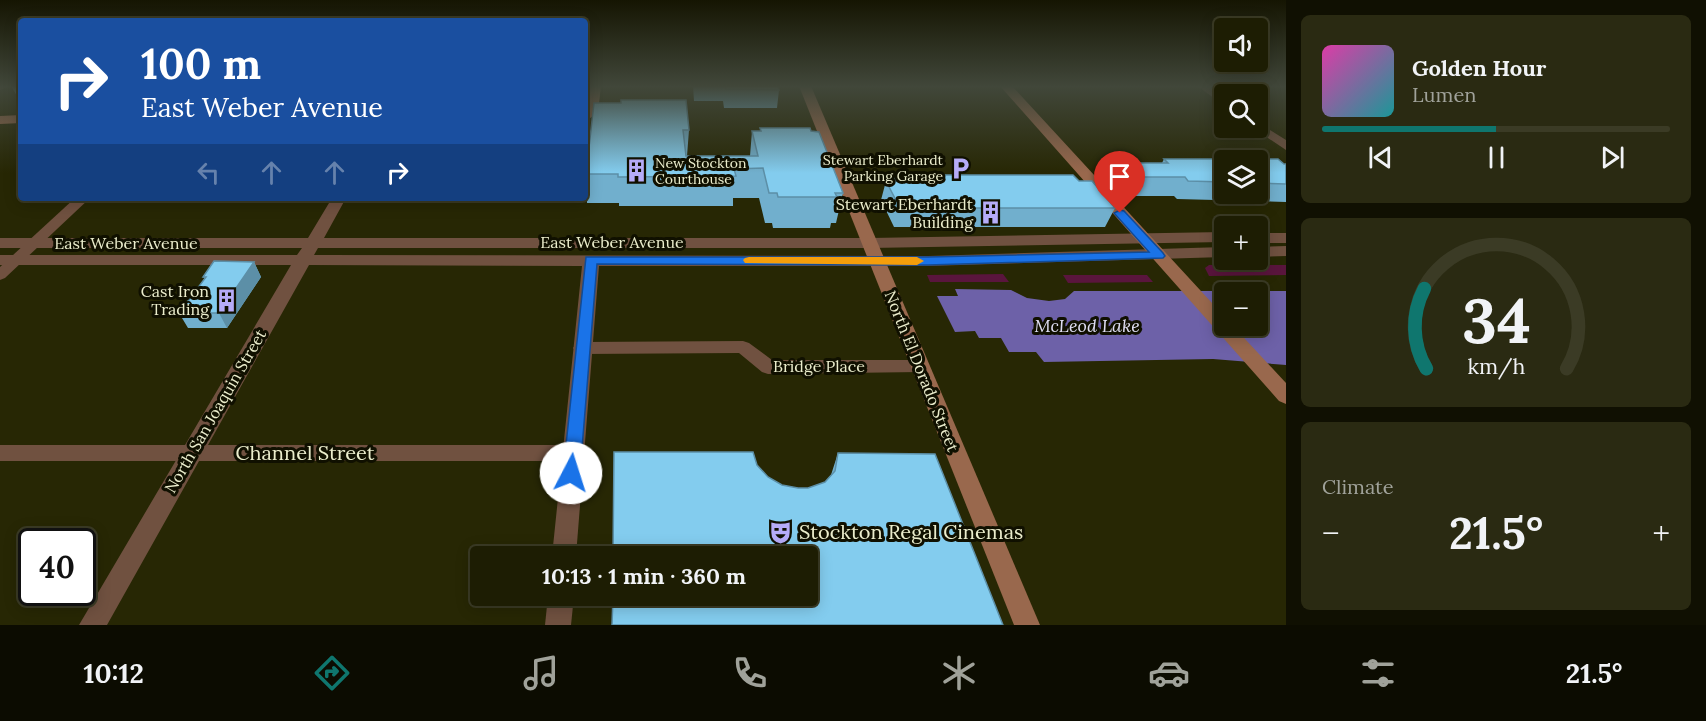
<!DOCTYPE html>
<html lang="en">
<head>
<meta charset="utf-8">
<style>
  :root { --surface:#1d1d03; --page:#2a2a12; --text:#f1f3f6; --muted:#a0a29a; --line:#3b3b25; --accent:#0f766e }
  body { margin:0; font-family:Lora,serif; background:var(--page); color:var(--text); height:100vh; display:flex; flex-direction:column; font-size:22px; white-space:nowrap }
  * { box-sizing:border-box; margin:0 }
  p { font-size:20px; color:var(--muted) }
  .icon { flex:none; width:33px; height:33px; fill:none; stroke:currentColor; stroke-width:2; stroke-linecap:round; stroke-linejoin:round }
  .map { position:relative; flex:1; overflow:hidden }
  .sheet { display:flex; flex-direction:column; gap:15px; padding:15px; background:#101002; width:420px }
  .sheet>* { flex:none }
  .banner { position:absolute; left:18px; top:18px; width:570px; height:183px; border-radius:6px; box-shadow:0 3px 15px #0003,0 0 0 2px var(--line); background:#1a4fa0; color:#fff; overflow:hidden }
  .tools { position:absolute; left:1214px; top:18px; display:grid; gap:12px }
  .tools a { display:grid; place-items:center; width:54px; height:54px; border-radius:6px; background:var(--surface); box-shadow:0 3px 15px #0003,0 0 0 2px var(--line); font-size:30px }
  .speed { position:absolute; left:18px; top:528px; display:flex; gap:12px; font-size:30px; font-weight:700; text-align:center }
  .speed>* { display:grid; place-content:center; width:78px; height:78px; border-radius:50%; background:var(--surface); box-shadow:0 3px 15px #0003,0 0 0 2px var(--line); line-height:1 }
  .speed .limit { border:3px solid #111; border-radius:9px; background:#fff; color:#111 }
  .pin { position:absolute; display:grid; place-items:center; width:51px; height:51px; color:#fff; margin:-62px -26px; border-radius:50% 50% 50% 0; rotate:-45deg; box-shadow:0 0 6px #0007 }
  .pin .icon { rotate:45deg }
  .me { position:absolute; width:66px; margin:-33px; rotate:5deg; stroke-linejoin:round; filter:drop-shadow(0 0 4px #0008) }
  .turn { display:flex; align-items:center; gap:21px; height:126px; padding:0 24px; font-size:27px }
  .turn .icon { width:78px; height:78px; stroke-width:2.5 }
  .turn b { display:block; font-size:42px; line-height:51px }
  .lanes { display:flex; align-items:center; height:57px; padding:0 24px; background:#0003; justify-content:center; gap:30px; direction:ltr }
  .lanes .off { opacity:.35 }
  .big { font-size:45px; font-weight:800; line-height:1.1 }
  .sheet .widget { flex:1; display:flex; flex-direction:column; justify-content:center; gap:9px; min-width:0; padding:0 21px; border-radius:9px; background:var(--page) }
  .sheet .dial { align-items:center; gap:0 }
  .dial svg { height:156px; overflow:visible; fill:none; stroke:var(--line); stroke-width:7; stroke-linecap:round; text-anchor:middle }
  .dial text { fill:var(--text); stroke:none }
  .song { display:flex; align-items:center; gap:18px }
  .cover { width:72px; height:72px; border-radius:9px; background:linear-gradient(135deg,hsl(320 70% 55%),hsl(180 70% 35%)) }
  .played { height:6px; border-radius:3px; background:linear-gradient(90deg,var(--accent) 50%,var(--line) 50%) }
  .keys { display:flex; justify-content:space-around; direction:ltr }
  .heat { display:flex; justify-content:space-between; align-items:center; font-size:33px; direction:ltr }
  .trip { position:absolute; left:470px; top:546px; width:348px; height:60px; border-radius:6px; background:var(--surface); box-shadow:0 3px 15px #0003,0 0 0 2px var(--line); font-weight:800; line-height:60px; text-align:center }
  .menu { display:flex; height:96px; justify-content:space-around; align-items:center; background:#0c0c01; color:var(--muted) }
  .menu .icon { width:42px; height:42px }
  .menu .current { color:var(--accent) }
  .menu b { font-size:27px; color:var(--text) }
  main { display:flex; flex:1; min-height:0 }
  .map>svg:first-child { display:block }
  .green { fill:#5a153d }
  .water { fill:#6d61a8; fill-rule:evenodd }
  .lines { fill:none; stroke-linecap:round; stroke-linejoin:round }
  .minor { fill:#705140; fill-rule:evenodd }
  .tertiary { fill:#705140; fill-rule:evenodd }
  .secondary { fill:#99684d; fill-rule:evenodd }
  .wall { fill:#71afcd; fill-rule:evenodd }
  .shaded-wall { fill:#5c8fa7 }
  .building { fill:#83ccee; stroke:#5c8fa7; stroke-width:1.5 }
  .route { fill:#1a73e8; stroke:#114b97; stroke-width:1.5 }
  .slow { fill:#f59e0b }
  .labels { text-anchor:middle; stroke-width:6; stroke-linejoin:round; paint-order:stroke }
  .far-poi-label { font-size:14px; fill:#ebedcc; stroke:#101000; text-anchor:end }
  .poi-label { font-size:16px; fill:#ebedcc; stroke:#101000; text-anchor:end }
  .street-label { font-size:16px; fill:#ebedcc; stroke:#101000 }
  .water-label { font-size:18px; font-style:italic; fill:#e0dff3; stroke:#101000 }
  .near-street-label { font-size:20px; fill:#ebedcc; stroke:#101000 }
  .near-poi-label { font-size:20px; fill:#ebedcc; stroke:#101000; text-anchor:start }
</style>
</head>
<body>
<main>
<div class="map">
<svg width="1286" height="625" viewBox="0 0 1286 625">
  <rect width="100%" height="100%" fill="#272704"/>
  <g class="green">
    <polygon points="1209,265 1286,265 1286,275 1209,276 1205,268"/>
    <polygon points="1003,274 1009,282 930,282 927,275"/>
    <polygon points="1063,275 1147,275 1153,282 1068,283"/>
  </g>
  <path class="water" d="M955 289 1011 290 1027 298 1049 301 1065 299 1074 291H1286V365L1213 359 1044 362 1036 352H1009L1001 338H979L975 331 955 332 937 296H958ZM1224 292H1257V326H1224Z"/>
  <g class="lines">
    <g class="minor">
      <polygon points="1197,86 1208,86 1224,97 1224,105"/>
      <polygon points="1257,122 1286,140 1286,150 1253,128 1257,128"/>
      <polygon points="75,198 90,198 5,278 0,280 0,267"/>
      <polygon points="743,341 749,343 772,360 920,360 926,361 929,366 926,371 920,372 768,374 762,372 739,353 582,354 576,352 573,348 576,344 582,342"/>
      <polygon points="0,445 573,445 580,447 583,453 580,459 573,461 0,461"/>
    </g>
    <g class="tertiary">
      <polygon points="0,86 9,86 0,90"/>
      <polygon points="332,198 346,198 324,238 870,238 1224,232 1224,242 870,248 318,248 314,255 928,256 1224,247 1224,257 928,266 599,266 576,556 552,556 582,266 309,265 107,625 79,625 291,265 0,265 0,255 297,255 302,248 0,248 0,238 308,238"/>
      <rect x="1257" y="233" width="29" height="10"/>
      <polygon points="1286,246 1286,256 1257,257 1257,247"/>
      <polygon points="548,596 574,596 571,625 545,625"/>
    </g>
    <g class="secondary">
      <polygon points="589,86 601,86 598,112 585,122"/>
      <polygon points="799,86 811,86 1040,625 1014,625"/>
      <polygon points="1000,86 1012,86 1224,316 1224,326 1233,326 1286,383 1286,404 1279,401"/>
      <polygon points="21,115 21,123 0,124 0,116"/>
    </g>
  </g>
  <g class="wall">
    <polygon points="11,86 21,86 21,99 19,99"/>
    <polygon points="693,86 778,86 779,90 777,108 724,108 723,101 694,101"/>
    <polygon points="594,103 689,130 687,156 750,156 752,131 760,131 760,128 843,193 836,223 831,223 830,228 773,228 772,223 765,223 759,198 733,198 733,206 619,206 619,203 587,203 586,174"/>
    <path d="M1164 159H1278L1284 164H1286V202L1177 199 1174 196H1133L1119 181 1128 163H1162ZM1224 160H1257V194H1224Z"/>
    <polygon points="895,175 1079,181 1115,208 1105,227 894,227 881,200 886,181 894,181"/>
    <polygon points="254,262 261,277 227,328 188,328 179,313 205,279 203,277"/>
    <polygon points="838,453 935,454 612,625 757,465 768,477 782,485 798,488 808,488 825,482 831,475"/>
  </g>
  <polygon class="shaded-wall" points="254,262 261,277 227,328 219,313"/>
  <g class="building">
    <polygon points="725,86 778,86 779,90 726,89"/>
    <polygon points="621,100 686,100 689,130 683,130 686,156 758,156 752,131 761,131 760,128 810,128 811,131 819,132 843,193 835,193 837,197 778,197 777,193 769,193 763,168 734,169 736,176 618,177 618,174 586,174 594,103 621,103"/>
    <polygon points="1164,159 1278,159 1284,164 1286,164 1286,184 1257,183 1257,160 1224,160 1224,182 1188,181 1185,177 1143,177 1128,163 1168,163"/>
    <polygon points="895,175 1073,175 1079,181 1092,181 1115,208 900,208 886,181 898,181"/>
    <polygon points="214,261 254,262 219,313 179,313 206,277 203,277"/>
    <polygon points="614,452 753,452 757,465 768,477 782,485 798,488 808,488 825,482 835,471 838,453 935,454 1003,625 612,625 613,596 807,596 807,556 613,556"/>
  </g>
  <linearGradient id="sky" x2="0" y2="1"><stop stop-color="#151502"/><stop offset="0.5" stop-color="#41473a"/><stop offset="1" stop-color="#41473a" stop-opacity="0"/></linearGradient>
  <rect width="1286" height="173" fill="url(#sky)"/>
  <polygon class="route" points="1120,210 1124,211 1163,253 1165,256 1163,258 928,265 597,264 580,473 577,478 571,481 565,478 563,473 586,257 928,257 1149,252 1114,213"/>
  <polygon class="slow" points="749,257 917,257 924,261 917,265 745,263 743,260 745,258"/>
  <defs>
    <symbol id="parking-bare" viewBox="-9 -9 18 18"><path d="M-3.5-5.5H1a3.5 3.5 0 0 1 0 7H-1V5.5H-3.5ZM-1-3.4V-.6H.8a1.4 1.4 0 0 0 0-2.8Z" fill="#b6acf8" stroke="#101000" stroke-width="2.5" paint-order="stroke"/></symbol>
    <symbol id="building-bare" viewBox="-9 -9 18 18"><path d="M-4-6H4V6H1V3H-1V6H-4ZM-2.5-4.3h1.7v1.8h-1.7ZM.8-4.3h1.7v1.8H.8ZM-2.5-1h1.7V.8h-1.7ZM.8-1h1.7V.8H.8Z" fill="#b6acf8" stroke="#101000" stroke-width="2.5" paint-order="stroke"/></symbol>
    <symbol id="theatre-bare" viewBox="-9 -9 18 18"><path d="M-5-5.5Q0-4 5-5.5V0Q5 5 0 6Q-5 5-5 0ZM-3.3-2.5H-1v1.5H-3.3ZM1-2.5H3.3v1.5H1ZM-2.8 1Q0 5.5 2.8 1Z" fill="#b6acf8" stroke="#101000" stroke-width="2.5" paint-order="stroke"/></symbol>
  </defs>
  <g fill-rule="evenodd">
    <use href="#parking-bare" x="944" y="152" width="33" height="33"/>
    <use href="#building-bare" x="620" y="154" width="33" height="33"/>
    <use href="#building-bare" x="974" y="196" width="33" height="33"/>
    <use href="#building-bare" x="210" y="284" width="33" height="33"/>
    <use href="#theatre-bare" x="764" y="516" width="33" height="33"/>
  </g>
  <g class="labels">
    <g class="far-poi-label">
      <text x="943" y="165">Stewart Eberhardt<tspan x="943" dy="16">Parking Garage</tspan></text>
      <text x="655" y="168" text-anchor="start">New Stockton<tspan x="655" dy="16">Courthouse</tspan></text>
    </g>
    <g class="poi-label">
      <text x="973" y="210">Stewart Eberhardt<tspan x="973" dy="18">Building</tspan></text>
      <text x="209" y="297">Cast Iron<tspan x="209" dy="18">Trading</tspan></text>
    </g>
    <g class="street-label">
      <text x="612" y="248">East Weber Avenue</text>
      <text x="126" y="249">East Weber Avenue</text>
      <text x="819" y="372">Bridge Place</text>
      <text transform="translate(922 371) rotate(68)" y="6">North El Dorado Street</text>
      <text transform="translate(215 411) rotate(-60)" y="6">North San Joaquin Street</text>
    </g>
    <g class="water-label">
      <text x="1087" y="332">McLeod Lake</text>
    </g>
    <g class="near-street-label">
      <text x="305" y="460">Channel Street</text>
    </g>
    <g class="near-poi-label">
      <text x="799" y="539">Stockton Regal Cinemas</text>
    </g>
  </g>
</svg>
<div class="tools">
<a><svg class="icon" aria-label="sound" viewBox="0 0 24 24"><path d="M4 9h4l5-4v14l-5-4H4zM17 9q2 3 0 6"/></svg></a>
<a><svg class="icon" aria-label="search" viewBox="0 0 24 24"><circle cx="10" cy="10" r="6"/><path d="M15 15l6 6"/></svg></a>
<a><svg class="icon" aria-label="layers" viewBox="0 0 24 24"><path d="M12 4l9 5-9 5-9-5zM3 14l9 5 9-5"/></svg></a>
<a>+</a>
<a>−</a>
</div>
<div class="speed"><div class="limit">40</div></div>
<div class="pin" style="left:1120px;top:213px;background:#d93025"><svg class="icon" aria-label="arrive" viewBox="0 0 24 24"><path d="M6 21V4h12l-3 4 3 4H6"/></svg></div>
<svg class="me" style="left:571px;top:473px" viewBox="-20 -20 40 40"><circle r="19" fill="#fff"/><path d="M0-13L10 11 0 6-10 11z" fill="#1a73e8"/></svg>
<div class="trip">10:13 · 1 min · 360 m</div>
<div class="banner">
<div class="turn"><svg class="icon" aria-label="right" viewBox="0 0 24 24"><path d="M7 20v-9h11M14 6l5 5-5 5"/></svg><div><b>100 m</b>East Weber Avenue</div></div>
<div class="lanes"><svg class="icon off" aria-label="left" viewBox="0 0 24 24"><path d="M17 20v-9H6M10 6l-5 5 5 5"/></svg><svg class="icon off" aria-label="ahead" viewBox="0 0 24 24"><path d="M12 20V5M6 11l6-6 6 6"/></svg><svg class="icon off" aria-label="ahead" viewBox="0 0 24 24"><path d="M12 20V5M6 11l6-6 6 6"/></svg><svg class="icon" aria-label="right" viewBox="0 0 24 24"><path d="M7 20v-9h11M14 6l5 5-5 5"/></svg></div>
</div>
</div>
<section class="sheet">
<div class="widget">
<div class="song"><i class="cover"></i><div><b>Golden Hour</b><p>Lumen</p></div></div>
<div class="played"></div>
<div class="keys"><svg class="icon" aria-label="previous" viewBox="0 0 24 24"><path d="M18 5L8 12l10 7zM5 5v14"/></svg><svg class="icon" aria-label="pause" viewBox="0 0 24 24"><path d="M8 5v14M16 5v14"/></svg><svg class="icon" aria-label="next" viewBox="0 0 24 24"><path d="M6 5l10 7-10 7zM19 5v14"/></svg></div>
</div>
<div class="widget dial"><svg viewBox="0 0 100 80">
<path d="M14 69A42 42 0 1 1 86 69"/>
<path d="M14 69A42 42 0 0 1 13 28" stroke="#0f766e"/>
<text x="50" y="56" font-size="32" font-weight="700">34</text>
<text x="50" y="72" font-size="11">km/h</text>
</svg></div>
<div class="widget"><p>Climate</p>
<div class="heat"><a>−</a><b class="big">21.5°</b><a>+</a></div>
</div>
</section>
</main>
<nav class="menu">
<b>10:12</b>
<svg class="icon current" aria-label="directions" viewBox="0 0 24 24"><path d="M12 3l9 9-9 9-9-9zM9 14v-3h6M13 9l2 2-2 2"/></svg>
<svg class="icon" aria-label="music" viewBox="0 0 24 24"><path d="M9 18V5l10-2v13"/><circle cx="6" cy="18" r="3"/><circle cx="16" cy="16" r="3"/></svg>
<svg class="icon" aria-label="phone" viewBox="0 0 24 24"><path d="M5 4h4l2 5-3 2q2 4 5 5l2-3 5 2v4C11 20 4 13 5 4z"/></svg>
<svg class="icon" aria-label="climate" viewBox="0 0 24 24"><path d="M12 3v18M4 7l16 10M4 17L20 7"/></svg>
<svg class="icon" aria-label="car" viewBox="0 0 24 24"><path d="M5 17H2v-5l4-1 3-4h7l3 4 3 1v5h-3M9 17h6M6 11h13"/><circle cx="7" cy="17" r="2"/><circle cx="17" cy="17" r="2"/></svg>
<svg class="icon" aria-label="filters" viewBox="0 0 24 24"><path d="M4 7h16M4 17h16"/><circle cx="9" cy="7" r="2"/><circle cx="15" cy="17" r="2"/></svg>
<b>21.5°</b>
</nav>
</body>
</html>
